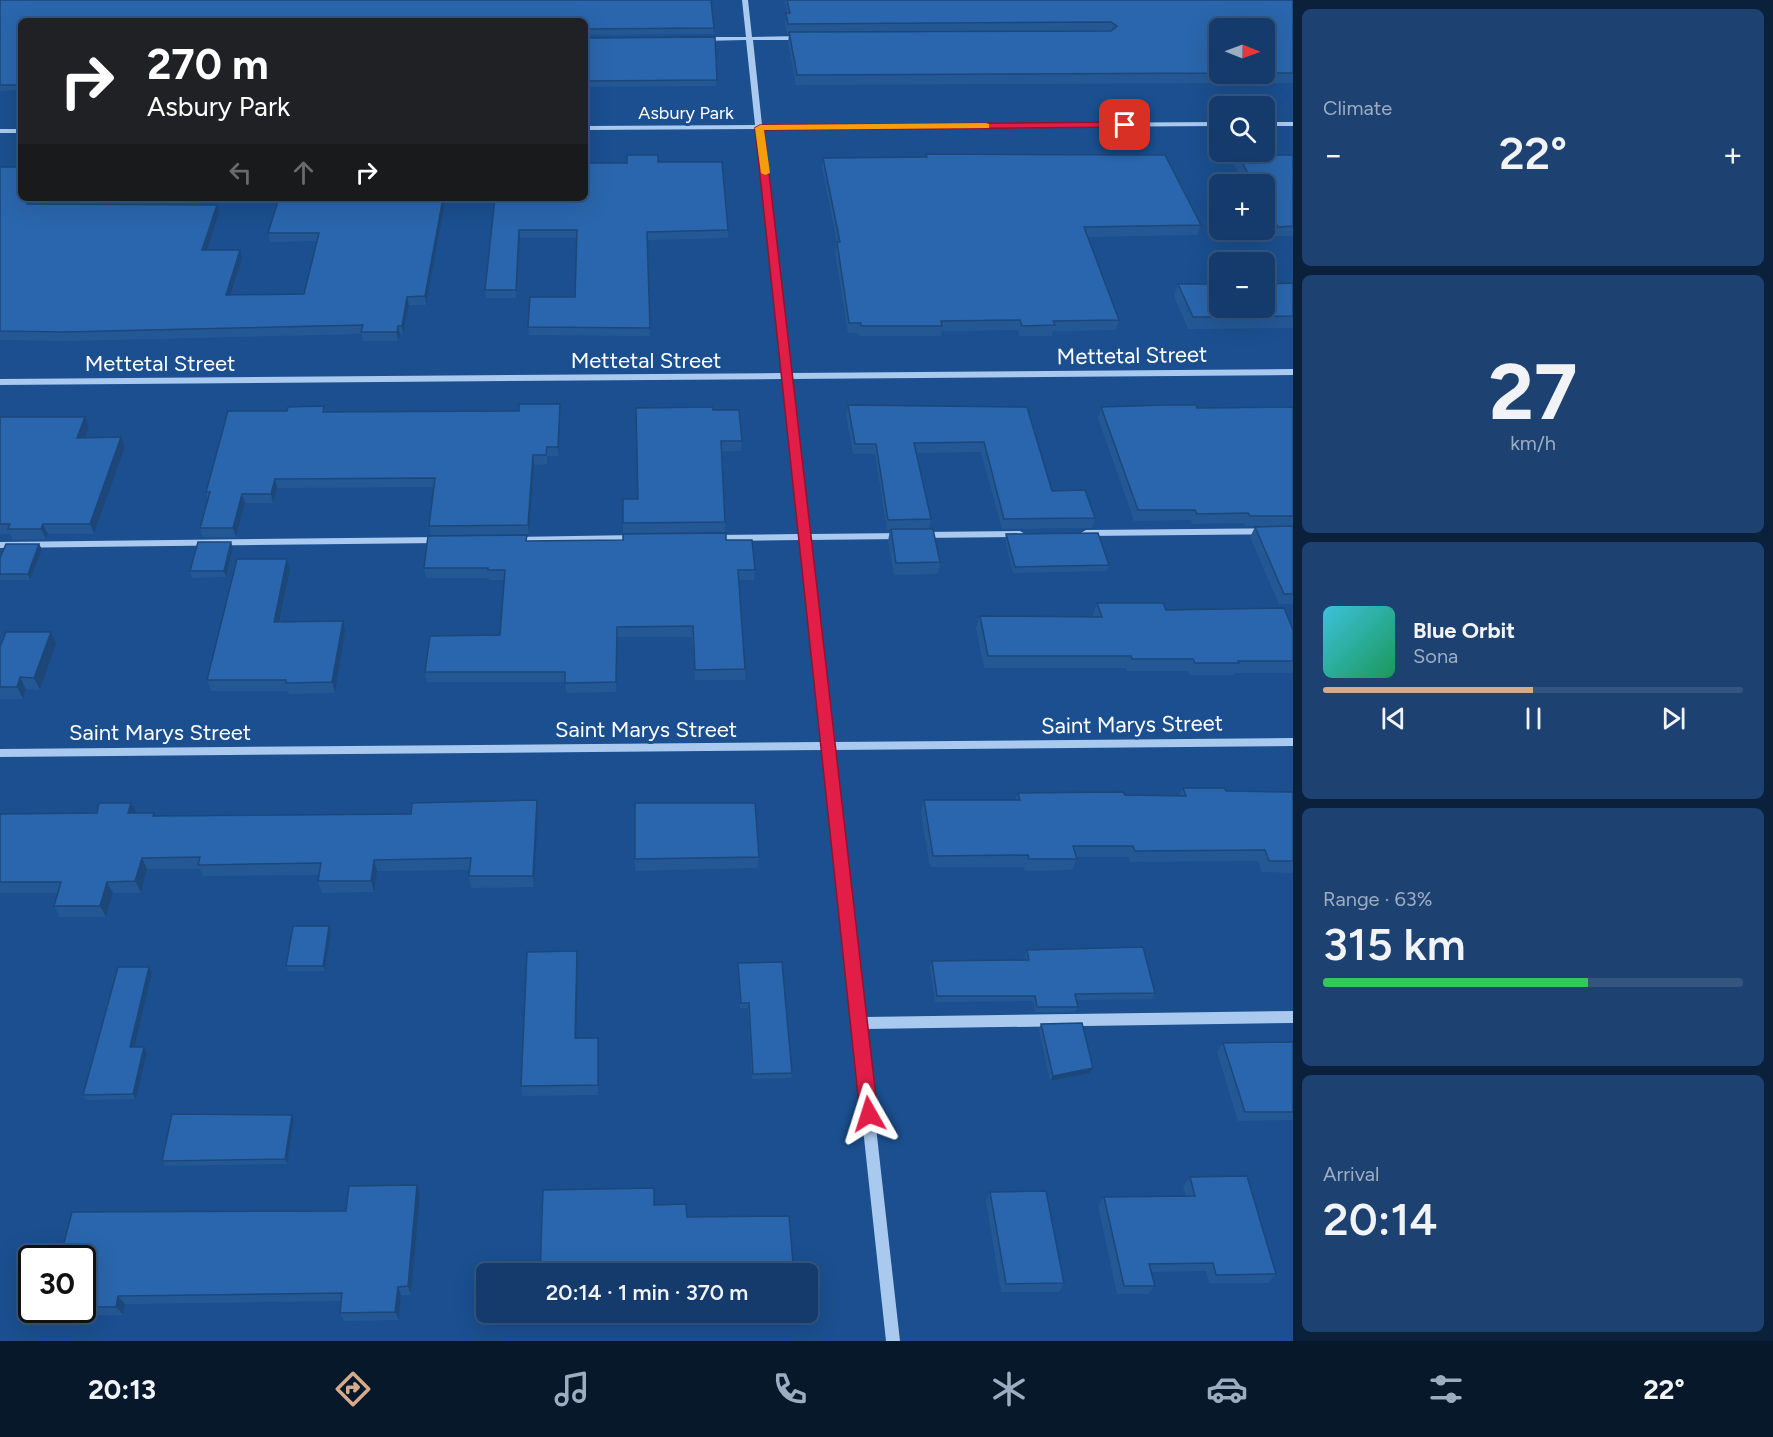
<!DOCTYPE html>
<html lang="en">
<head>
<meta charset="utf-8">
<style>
  :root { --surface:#143b6b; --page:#1d4271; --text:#f1f3f6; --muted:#9dadc1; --line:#33557e; --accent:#d6ab8b }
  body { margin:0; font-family:Figtree,sans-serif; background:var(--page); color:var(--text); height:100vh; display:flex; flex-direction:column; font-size:22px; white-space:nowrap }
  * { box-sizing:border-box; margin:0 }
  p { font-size:20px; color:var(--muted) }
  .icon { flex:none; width:33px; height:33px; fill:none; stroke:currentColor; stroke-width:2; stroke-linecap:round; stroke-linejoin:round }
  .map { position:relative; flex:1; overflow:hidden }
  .side { display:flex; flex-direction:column; gap:9px; padding:9px; background:#0b203b; width:480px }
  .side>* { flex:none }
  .top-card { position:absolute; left:18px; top:18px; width:570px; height:183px; border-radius:9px; box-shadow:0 6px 24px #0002,0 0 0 2px var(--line); background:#202124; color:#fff; overflow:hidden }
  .needle { width:39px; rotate:91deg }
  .controls { position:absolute; left:1209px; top:18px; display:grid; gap:12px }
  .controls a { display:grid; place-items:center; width:66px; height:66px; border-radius:9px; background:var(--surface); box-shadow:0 6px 24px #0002,0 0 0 2px var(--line); font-size:30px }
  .speed { position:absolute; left:18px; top:1245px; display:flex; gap:12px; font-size:30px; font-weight:700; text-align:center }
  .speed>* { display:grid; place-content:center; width:78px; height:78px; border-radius:50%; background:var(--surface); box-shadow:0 6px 24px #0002,0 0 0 2px var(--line); line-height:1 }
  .speed .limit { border:3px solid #111; border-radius:9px; background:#fff; color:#111 }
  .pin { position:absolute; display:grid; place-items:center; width:51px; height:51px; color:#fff; margin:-26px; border-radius:12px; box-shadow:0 3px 9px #0006 }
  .me { position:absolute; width:66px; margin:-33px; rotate:354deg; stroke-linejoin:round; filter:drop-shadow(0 0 4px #0008) }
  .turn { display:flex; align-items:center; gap:21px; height:126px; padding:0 30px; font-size:27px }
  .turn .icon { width:78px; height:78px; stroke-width:2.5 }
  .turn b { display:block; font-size:42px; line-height:51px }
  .lanes { display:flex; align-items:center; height:57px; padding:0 30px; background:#0003; justify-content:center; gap:30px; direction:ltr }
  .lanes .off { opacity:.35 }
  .big { font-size:45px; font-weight:600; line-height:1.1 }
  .side .card { flex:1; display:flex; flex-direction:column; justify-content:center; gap:9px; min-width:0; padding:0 21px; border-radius:9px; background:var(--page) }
  .side .dial { align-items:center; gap:0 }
  .dial b { font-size:78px; line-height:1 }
  .song { display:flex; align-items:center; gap:18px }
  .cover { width:72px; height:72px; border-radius:9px; background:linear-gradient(135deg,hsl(190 70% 55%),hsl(150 70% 35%)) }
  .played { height:6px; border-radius:3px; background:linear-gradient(90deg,var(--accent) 50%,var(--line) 50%) }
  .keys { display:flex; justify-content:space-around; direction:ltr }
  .heat { display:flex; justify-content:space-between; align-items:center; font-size:33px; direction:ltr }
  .charge { height:9px; border-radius:4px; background:linear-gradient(90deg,#34c759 63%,var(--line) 0) }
  .trip { position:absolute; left:476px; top:1263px; width:342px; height:60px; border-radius:9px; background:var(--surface); box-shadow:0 6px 24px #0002,0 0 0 2px var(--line); font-weight:600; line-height:60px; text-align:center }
  .tab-bar { display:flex; height:96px; justify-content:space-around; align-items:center; background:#08182b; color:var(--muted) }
  .tab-bar .icon { width:42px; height:42px }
  .tab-bar .selected { color:var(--accent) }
  .tab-bar b { font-size:27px; color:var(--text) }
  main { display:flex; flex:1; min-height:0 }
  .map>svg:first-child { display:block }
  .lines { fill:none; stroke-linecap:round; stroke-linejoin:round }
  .minor { fill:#a9c9ee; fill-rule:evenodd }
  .wall { fill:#245895 }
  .shaded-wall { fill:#1d4779 }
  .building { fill:#2a66ad; stroke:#1d4779; stroke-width:1.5 }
  .route { fill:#e11d48; stroke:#92132f; stroke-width:1.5 }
  .slow { fill:#f59e0b }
  .labels { text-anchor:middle; stroke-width:6; stroke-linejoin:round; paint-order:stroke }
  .far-street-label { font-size:18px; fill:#fff; stroke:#1b4f8f }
  .street-label { font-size:22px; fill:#fff; stroke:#1b4f8f }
</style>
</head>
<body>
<main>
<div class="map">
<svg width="1293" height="1341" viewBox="0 0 1293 1341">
  <rect width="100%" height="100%" fill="#1b4f8f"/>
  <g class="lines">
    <g class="minor">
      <polygon points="742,0 748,0 752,37 802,36 805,38 802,40 753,40 762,125 1220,122 1220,126 763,129 790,373 1293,369 1293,375 791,379 809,534 903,533 908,536 903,539 809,540 832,742 1293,738 1293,746 833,750 864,1017 1293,1011 1293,1023 865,1029 900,1341 886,1341 822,750 0,757 0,749 821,742 800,540 714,541 709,538 714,535 799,534 782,379 0,385 0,379 782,373 756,129 585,130 585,126 755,125 746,40 701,41 698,39 701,37 746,37"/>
      <rect x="1264" y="122" width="29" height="4"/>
      <rect x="0" y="129" width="21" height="4"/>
      <polygon points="1293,528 1293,534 1086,536 1081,533 1086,530"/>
      <polygon points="1020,531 1025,534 1020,537 921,538 916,535 921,532"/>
      <polygon points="636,535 641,538 636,541 513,543 508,540 513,537"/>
      <polygon points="441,537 446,540 441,543 0,548 0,542"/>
    </g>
  </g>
  <g class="wall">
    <polygon points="0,0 711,0 714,34 585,35 585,21 21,21 21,90 0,91"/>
    <polygon points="785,0 1293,0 1293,83 796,85 788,42 789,34 787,34 785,23 786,13 787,13"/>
    <polygon points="585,38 717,80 716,86 585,87"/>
    <polygon points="926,154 1201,225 1197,235 1088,237 1119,320 1116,330 1053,331 1052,336 1019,336 1018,330 942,331 941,336 860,336 859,333 848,333 835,252 837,242 822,168 823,158 926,157"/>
    <polygon points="1238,155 1293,155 1293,236 1274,236 1264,219 1264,184 1245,184 1234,165"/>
    <polygon points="658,162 728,230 728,238 648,240 650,336 529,335 528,327 575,297 577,238 520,238 516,298 486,298 485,290 495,198"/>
    <polygon points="0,167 34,204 219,213 207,250 242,259 231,295 304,294 317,241 270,242 268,233 279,198 446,198 426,305 409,305 403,334 400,334 398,341 363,341 362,334 68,341 0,340"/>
    <polygon points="1293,283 1293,328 1188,329 1174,296 1178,284"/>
    <polygon points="560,404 559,456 547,456 547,464 534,465 529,534 431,535 429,526 434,487 277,488 273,503 245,503 236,537 203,537 200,528 208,500 206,492 287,411 324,406 325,412 519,411"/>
    <polygon points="848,405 1027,407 1052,491 1095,518 1092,528 1002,529 981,452 917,453 931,519 929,529 940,562 938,574 894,575 888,541 890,530 887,530 875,454 853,454 846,415"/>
    <polygon points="1101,407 1293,407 1293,604 1279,604 1250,537 1255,527 1275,526 1245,526 1244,523 1192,524 1191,520 1134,521 1098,418"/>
    <polygon points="713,410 742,441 741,451 722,451 725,522 725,532 623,533 623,499 638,499"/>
    <polygon points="0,417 89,427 85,437 121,437 125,447 94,534 48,534 46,539 13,540 10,534 0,534"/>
    <polygon points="1006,534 1109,565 1107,571 1013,573 1005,540"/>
    <polygon points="726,540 755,570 754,580 739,580 745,669 745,680 695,680 692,637 617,637 616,692 566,693 565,682 427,682 425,672 500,635 504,580 489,580 489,578 426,578 424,568 528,541"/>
    <polygon points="39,544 42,550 30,580 0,580 0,558"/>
    <polygon points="233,548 226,577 192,578 190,571"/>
    <polygon points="287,559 290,570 280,622 345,632 335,693 289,694 288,691 211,691 207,680"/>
    <polygon points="1097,603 1166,610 1293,630 1293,673 1234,673 1233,675 1189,675 1188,671 1127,671 1126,668 984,668 976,628 980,616 1093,617 1093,615"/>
    <polygon points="56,644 40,690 26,689 23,699 0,699 0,647"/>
    <polygon points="1183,788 1226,791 1293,792 1293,873 1262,872 1258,861 1130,862 1128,857 1076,857 1077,859 1072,870 1025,871 1024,867 930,867 921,812 924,800 1016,800 1018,793 1179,796"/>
    <polygon points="537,800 538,812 534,887 471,888 469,876 470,870 377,871 374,892 322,893 318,881 319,875 203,876 200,869 147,869 141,893 113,893 106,917 60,917 54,906 58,893 0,893 0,814 97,813 131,803 136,813 155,816 411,814"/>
    <polygon points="635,803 759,857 757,868 635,871"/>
    <polygon points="331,931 325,971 288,971 286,966"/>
    <polygon points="1027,950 1155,993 1152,999 1076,1000 1078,1007 1075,1012 1035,1012 1033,1001 935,1002 930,967 932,961 1026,961 1025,955"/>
    <polygon points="578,962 576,1038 598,1038 598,1095 522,1096 521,1086"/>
    <polygon points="738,963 792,1073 791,1078 752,1079 748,1008 740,1008 738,969"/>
    <polygon points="152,973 134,1047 147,1053 136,1099 86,1100 83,1095"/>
    <polygon points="1041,1024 1093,1068 1090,1073 1050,1081 1039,1029"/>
    <polygon points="1293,1042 1293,1119 1292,1120 1238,1121 1217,1052 1223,1043"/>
    <polygon points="292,1115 294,1120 287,1164 165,1166 162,1161"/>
    <polygon points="1190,1177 1276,1274 1268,1283 1209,1283 1206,1271 1151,1272 1155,1286 1148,1294 1117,1294 1098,1206 1104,1197 1186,1196 1183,1186"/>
    <polygon points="990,1192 1064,1283 1059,1292 1001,1292 986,1201"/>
    <polygon points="420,1195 411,1295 401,1295 399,1320 344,1321 340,1313 341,1301 125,1304 123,1315 56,1315 50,1310 82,1310 82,1258 346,1211"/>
  </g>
  <g class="shaded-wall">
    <polygon points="30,198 37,198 30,212 27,204"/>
    <polygon points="443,198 446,198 426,305 425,296"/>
    <polygon points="217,205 219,213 204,259 202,250"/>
    <polygon points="519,230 520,238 516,298 516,290"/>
    <polygon points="240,250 242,259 228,303 226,295"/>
    <polygon points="407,297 409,305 403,334 402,326"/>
    <polygon points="398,326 400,334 398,341 397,332"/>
    <polygon points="560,404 560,413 559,456 558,447"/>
    <polygon points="85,417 89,427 81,448 77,438"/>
    <polygon points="121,437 125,447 94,534 90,524"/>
    <polygon points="533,455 534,465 529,534 528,525"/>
    <polygon points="275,479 277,488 273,503 271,494"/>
    <polygon points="242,494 245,503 236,537 233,528"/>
    <polygon points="43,524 48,534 46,539 41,529"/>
    <polygon points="231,542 233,548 226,577 224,571"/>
    <polygon points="39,544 42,550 30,580 28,574"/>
    <polygon points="287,559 290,570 277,633 274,622"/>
    <polygon points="343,621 345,632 335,693 332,682"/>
    <polygon points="51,632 56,644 40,690 34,678"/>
    <polygon points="20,677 26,689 23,699 17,687"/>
    <polygon points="537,800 538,812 534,887 533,876"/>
    <polygon points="131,803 137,814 128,813"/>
    <polygon points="142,858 147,869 141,893 135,881"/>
    <polygon points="374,860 377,871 374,892 371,881"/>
    <polygon points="107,882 113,893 106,917 100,906"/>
    <polygon points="329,926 331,931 325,971 323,966"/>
    <polygon points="577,951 578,962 576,1048 575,1038"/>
    <polygon points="149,967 152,973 133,1053 130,1047"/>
    <polygon points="598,1038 599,1048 598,1095"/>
    <polygon points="144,1047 147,1053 136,1099 133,1094"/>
    <polygon points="1093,1068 1090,1073 1050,1081 1053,1076"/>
    <polygon points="292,1115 294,1120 287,1164 285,1159"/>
    <polygon points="417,1185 420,1195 411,1295 408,1286"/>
    <polygon points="398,1287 401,1295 399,1320 395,1312"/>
    <polygon points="118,1296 125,1304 123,1315 116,1307"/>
  </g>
  <g class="building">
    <polygon points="0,0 711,0 714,28 585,29 585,21 21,21 21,85 0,85"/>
    <polygon points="787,0 1293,0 1293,73 1264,73 1264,28 1220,28 1220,73 797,75 789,32 1111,31 1117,26 1111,22 788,24 786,13 790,13"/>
    <polygon points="715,37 717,80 585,81 585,38"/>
    <polygon points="926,154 1165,155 1201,225 1084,227 1119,320 1053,321 1055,325 1022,326 1020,320 941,321 942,326 861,326 861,323 849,323 837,242 840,242 823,158 927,157"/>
    <polygon points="627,155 658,155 658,162 722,162 728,230 647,232 650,328 528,327 530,297 575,297 577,230 519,230 516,290 485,290 495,198 585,198 585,163 627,163"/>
    <polygon points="1238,155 1293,155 1293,226 1278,227 1264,203 1264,184 1254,184"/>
    <polygon points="0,167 21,167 21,198 30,198 27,204 217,205 202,250 240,250 226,295 304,294 319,233 268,233 279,198 443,198 425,296 407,297 402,326 398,326 397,332 361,332 363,325 64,332 0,331"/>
    <polygon points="1293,283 1293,316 1193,317 1178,284 1220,284 1220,308 1264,308 1264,284"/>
    <polygon points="519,404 560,404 558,447 547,447 546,455 533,455 528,525 429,526 435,478 275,479 271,494 242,494 233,528 200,528 210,492 206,492 228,411 287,411 288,407 324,406 323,412 519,411"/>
    <polygon points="848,405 1027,407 1052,491 1085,490 1095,518 1004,519 984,442 914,443 931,519 888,520 876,444 855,444"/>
    <polygon points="1165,405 1196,405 1197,408 1293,407 1293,516 1250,516 1248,513 1197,514 1195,510 1138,510 1101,407"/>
    <polygon points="712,407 713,410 739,410 742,441 721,441 725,522 623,523 623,499 638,499 636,408"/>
    <polygon points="0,417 85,417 77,438 121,437 90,524 43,524 41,529 8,529 10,524 0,524"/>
    <polygon points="1293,526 1293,594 1284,594 1255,527"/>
    <polygon points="891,529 933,529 940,562 896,563"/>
    <polygon points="726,533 726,540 752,540 755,570 738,570 745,669 695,670 693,626 617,627 616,682 565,683 565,672 425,672 430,636 500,635 505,570 488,570 488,568 424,568 428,536 527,535 526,541 623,540 623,534"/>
    <polygon points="1098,533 1109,565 1015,567 1006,534"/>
    <polygon points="198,542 231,542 224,571 190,571"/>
    <polygon points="6,544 39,544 28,574 0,574 0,558"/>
    <polygon points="237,559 287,559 274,622 343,621 332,682 286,683 286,680 207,680"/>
    <polygon points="1097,603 1163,603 1166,610 1284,608 1293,630 1293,661 1238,661 1239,663 1195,663 1193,659 1132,659 1131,656 988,656 980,616 1102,617"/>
    <polygon points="6,632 51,632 34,678 20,677 17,687 0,687 0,647"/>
    <polygon points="1183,788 1224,788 1226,791 1293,792 1293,861 1269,861 1265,850 1135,851 1133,846 1073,846 1077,859 1029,859 1028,855 933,856 924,800 1020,800 1018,793 1123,792 1125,795 1186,796"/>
    <polygon points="537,800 533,876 469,876 471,858 374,860 371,881 318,881 321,863 198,865 200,857 142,858 135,881 107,882 100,906 54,906 61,882 0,882 0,814 97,813 99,803 131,803 128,813 154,813 153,816 411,814 412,803"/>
    <polygon points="635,803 755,803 759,857 635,859"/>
    <polygon points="293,926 329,926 323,966 286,966"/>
    <polygon points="1143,947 1155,993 1075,994 1078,1007 1037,1007 1035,996 937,996 932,961 1029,960 1027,950"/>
    <polygon points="577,951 575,1038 598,1038 598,1085 521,1086 527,952"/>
    <polygon points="782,962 792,1073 753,1074 749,1003 741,1003 738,963"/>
    <polygon points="118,967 149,967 130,1047 144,1047 133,1094 83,1095"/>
    <polygon points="1082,1023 1093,1068 1053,1076 1041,1024"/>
    <polygon points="1293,1042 1293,1112 1245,1112 1223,1043"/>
    <polygon points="172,1114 292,1115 285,1159 162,1161"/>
    <polygon points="1247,1176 1276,1274 1216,1275 1213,1263 1149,1264 1155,1286 1124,1286 1104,1197 1195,1196 1190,1177"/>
    <polygon points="417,1185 408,1286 398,1287 395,1312 340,1313 342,1293 118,1296 116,1307 82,1307 82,1258 60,1258 72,1212 346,1211 349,1186"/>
    <polygon points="654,1188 654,1205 686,1204 687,1217 789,1216 794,1274 540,1274 543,1190"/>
    <polygon points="1046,1191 1064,1283 1006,1284 990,1192"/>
  </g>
  <polygon class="route" points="1125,122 1128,123 1128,127 764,130 878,1114 875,1120 869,1122 863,1120 860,1114 755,128 760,125"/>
  <polygon class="slow" points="986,123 989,124 989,128 764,130 770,173 765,175 761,173 755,128 760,125"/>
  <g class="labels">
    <g class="far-street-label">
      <text x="686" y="119">Asbury Park</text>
    </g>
    <g class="street-label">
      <text transform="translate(1132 355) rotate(-1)" y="8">Mettetal Street</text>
      <text x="646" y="368">Mettetal Street</text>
      <text x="160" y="371">Mettetal Street</text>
      <text transform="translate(1132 724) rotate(-1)" y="8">Saint Marys Street</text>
      <text x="646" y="737">Saint Marys Street</text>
      <text x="160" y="740">Saint Marys Street</text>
    </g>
  </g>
</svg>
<div class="controls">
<a><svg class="needle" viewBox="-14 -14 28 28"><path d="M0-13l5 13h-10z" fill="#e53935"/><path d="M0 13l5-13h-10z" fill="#9dadc1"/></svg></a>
<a><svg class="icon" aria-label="search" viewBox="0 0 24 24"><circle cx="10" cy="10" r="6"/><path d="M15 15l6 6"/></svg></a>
<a>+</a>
<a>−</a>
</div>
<div class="speed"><div class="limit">30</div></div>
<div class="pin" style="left:1125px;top:125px;background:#d93025"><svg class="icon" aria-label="arrive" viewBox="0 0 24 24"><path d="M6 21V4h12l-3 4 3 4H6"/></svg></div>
<svg class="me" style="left:869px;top:1114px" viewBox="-20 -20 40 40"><path d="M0-17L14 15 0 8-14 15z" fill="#e11d48" stroke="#fff" stroke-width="4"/></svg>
<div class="trip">20:14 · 1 min · 370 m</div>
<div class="top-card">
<div class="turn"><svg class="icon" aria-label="right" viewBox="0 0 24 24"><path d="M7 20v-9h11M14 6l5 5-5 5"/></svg><div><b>270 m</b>Asbury Park</div></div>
<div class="lanes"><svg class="icon off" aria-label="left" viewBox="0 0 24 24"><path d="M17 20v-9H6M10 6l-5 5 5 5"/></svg><svg class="icon off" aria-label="ahead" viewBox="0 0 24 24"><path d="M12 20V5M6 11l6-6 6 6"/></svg><svg class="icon" aria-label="right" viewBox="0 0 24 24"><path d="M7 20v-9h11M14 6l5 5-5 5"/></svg></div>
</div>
</div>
<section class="side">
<div class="card"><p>Climate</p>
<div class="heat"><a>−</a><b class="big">22°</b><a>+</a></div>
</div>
<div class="card dial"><b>27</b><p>km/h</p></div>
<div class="card">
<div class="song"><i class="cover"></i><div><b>Blue Orbit</b><p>Sona</p></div></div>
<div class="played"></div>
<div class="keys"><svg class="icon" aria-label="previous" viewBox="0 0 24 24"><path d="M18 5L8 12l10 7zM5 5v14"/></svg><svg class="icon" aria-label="pause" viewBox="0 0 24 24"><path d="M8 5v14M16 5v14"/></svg><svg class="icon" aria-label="next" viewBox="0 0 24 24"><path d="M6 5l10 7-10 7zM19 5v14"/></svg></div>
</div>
<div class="card"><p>Range · 63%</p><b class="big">315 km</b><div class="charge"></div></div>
<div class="card"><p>Arrival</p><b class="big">20:14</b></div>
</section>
</main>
<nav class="tab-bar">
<b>20:13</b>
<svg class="icon selected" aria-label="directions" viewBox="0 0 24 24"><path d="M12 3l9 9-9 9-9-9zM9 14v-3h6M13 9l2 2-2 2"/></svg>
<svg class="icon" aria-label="music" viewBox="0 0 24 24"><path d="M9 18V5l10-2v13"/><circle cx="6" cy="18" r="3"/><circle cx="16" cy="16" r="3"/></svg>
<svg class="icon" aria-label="phone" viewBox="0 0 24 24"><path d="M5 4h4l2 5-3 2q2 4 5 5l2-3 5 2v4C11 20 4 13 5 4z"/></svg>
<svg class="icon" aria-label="climate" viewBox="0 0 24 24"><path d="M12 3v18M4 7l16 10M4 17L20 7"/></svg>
<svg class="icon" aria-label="car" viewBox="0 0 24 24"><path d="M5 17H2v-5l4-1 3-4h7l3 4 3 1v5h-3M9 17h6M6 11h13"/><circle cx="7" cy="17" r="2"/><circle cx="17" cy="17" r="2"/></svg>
<svg class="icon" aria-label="filters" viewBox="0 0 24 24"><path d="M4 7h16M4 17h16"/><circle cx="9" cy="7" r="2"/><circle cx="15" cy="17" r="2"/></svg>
<b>22°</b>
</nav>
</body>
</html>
